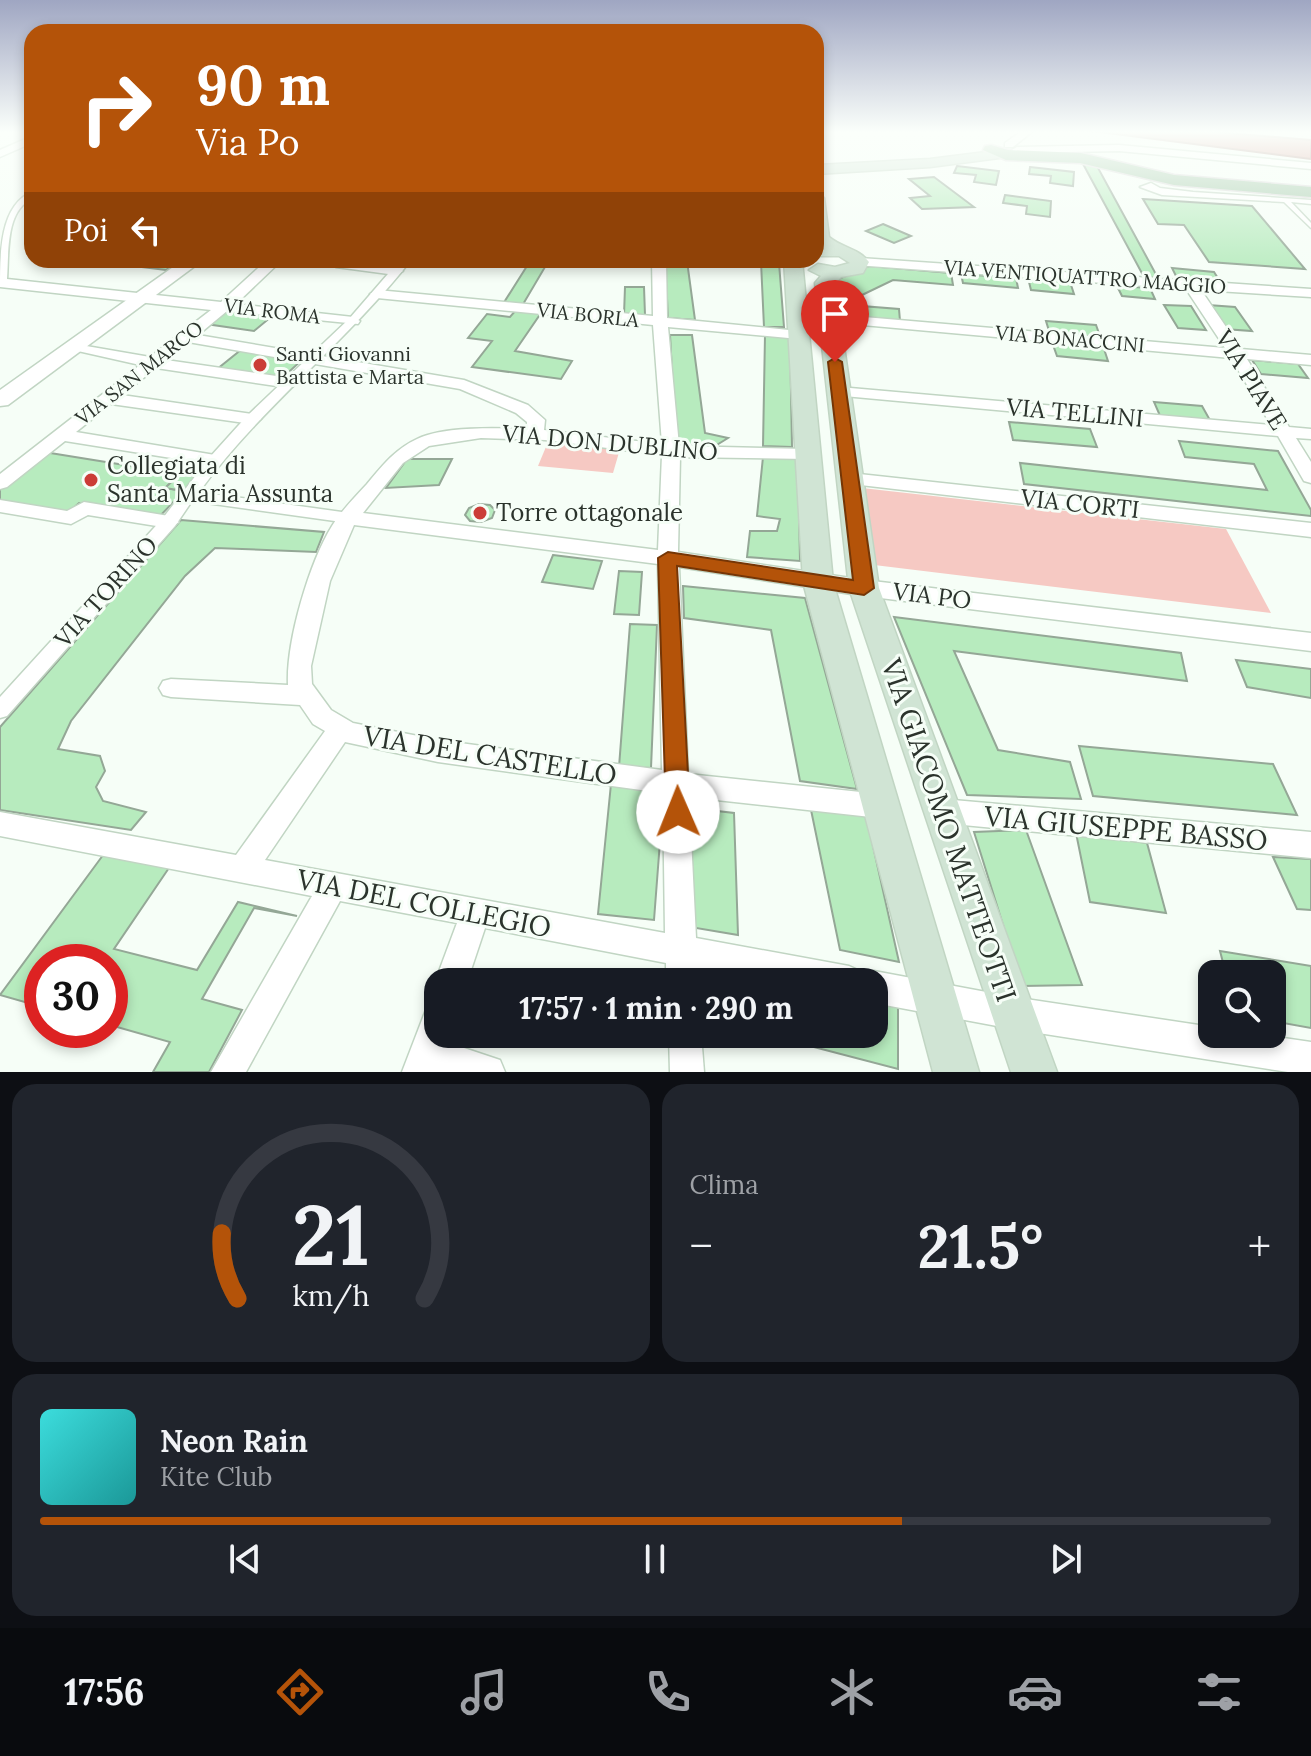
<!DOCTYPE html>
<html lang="it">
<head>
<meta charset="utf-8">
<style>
  :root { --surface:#171b24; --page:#20242c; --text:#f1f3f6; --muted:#9ea1a6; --line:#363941; --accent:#b45309 }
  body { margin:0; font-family:Lora,serif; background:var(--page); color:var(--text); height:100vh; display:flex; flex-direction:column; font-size:30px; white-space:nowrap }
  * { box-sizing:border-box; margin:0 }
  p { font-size:26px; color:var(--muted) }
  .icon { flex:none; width:44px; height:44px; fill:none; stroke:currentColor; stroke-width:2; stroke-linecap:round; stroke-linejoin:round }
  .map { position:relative; height:1072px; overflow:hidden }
  .details { display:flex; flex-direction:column; gap:12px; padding:12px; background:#0d0f14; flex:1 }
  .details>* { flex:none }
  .banner { position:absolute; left:24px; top:24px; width:800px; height:244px; border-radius:24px; box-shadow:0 4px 12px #0003; background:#b45309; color:#fff; overflow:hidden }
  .controls { position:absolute; left:1198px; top:960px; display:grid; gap:16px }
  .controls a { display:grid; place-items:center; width:88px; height:88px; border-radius:16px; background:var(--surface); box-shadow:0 4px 12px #0003; font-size:40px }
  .speed { position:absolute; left:24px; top:944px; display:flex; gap:16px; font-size:40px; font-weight:700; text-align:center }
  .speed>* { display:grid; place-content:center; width:104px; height:104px; border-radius:50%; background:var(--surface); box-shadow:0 4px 12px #0003; line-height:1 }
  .speed .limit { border:12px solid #d22; background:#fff; color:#111 }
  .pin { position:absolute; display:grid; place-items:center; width:68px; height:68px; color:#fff; margin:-82px -34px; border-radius:50% 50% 50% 0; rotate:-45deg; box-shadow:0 0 8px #0007 }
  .pin .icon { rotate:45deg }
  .me { position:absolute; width:88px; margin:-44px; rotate:359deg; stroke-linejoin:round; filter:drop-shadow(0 0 6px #0008) }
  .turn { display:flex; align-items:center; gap:28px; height:168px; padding:0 40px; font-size:36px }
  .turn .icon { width:104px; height:104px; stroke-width:2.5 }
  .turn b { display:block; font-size:56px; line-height:68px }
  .then { display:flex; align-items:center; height:76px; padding:0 40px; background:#0003; gap:16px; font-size:30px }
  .big { font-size:60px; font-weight:700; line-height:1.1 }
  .details .tile { flex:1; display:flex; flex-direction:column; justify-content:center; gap:12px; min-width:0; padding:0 28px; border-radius:24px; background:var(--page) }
  .details .dial { align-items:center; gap:0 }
  .dial svg { height:208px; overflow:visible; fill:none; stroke:var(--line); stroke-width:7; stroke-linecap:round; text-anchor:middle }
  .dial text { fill:var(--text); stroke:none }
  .song { display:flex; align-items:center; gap:24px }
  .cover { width:96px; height:96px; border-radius:12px; background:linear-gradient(135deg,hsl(180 70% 55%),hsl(180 70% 35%)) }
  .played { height:8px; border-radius:4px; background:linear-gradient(90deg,var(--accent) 70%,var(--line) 70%) }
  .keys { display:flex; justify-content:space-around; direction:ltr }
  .heat { display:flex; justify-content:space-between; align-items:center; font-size:44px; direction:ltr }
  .details .tiles { flex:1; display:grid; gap:12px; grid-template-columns:1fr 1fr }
  .tile:last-child { grid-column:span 2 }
  .trip { position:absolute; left:424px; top:968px; width:464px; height:80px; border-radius:24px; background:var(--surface); box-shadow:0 4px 12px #0003; font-weight:700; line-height:80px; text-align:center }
  .menu { display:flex; height:128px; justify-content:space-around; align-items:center; background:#090b0e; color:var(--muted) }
  .menu .icon { width:56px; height:56px }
  .menu .selected { color:var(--accent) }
  .menu b { font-size:36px; color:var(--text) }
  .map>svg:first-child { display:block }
  .green { fill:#f6c9c3 }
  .water { fill:#d29088; stroke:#a0746c; stroke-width:2 }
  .building { fill:#b7ebbe; stroke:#94a796; stroke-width:2 }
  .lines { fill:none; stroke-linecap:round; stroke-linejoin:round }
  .service-casing { stroke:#c1d5c3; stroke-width:3 }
  .pedestrian-casing { stroke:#c1d5c3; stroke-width:3 }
  .minor-casing { stroke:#c1d5c3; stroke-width:3 }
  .tertiary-casing { stroke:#c1d5c3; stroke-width:3 }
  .secondary-casing { stroke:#c1d5c3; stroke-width:3 }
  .primary-casing { stroke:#d9dad9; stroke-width:3 }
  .service { fill:#fff; fill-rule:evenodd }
  .pedestrian { fill:#fff; fill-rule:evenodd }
  .minor { fill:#fff; fill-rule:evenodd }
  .tertiary { fill:#fff; fill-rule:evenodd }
  .secondary { fill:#d0e4d4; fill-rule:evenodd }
  .primary { fill:#a1c8a8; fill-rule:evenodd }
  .route { fill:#b45309; stroke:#753606; stroke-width:2 }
  .poi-dot { fill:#cb3d37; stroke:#f6fef7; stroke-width:3 }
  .labels { text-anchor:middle; stroke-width:6; stroke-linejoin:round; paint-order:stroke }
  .far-street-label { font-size:20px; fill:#2b332c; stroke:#f6fef7 }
  .far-poi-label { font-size:20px; fill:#2b332c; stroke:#f6fef7; text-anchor:start }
  .street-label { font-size:24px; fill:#2b332c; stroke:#f6fef7 }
  .poi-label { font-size:24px; fill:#2b332c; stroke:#f6fef7; text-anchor:start }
  .near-street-label { font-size:28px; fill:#2b332c; stroke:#f6fef7 }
</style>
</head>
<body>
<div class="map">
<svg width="1311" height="1072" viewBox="0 0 1311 1072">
  <rect width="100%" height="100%" fill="#f6fef7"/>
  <g class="green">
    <polygon points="548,442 620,449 613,473 538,466"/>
    <polygon points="853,487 1226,529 1271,613 866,564"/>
  </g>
  <polygon class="water" points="1092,131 1204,131 1311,140 1311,159"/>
  <g class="building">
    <polygon points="1082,162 1097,166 1158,278 1144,277"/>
    <polygon points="957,166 999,171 996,185 974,182 976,175 954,173"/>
    <polygon points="1030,167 1074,172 1073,186 1050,183 1051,176 1029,174"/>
    <polygon points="934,177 974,207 922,209 910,198 930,196 909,179"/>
    <polygon points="1005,195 1051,201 1050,217 1026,214 1027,206 1003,203"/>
    <polygon points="1143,199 1252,206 1305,269 1209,262 1184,225 1158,224"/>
    <polygon points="883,224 911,236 894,243 866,231"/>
    <polygon points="134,260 180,260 166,270 126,265"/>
    <polygon points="665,260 687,261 695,320 668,318"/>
    <polygon points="761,262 779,263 784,327 764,327"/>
    <polygon points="527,266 545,267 522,306 503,304"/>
    <polygon points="869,266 951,273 953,285 893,280 862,295 862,306 899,309 900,321 835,316 836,280"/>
    <polygon points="1172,268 1214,272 1221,283 1178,280"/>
    <polygon points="961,274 1016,278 1018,288 963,283"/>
    <polygon points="1028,278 1070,282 1074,294 1031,290"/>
    <polygon points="1117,286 1150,288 1155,299 1122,296"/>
    <polygon points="625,287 644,287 645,315 624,315"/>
    <polygon points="1164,305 1191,306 1206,330 1178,328"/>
    <polygon points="1208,305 1235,307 1252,331 1224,329"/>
    <polygon points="223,310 271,317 254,331 206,324"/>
    <polygon points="516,310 541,313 515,351 572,361 561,379 472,367 492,341 468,338 487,314 510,317"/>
    <polygon points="1046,321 1096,325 1101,339 1050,334"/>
    <polygon points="670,335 692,335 705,433 728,438 715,446 676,445"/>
    <polygon points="765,335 790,336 792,447 763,446"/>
    <polygon points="1052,342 1103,346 1108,361 1057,356"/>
    <polygon points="242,349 303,359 279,381 216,370"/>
    <polygon points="1252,360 1298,364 1308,378 1261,374"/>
    <polygon points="1154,402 1202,406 1211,422 1161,418"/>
    <polygon points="1009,422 1090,429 1097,447 1013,440"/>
    <polygon points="1179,441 1278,451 1311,510 1311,516 1024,484 1020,463 1267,490 1254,464 1185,457"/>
    <polygon points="44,452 180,474 165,488 184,491 159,517 79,503 68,513 0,501 0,487"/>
    <polygon points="763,457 798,458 800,561 747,557 750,531 777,531 780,519 757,516"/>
    <polygon points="407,459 452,459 439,485 386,488"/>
    <polygon points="180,474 198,477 184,491 165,488"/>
    <polygon points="479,504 490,505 495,510 492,518 481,522 470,521 465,515 469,508"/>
    <polygon points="181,520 324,532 316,552 215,548 185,576 71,721 58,749 100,756 105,771 96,787 103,801 146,812 131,830 0,810 0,727"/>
    <polygon points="553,555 602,561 593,589 542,582"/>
    <polygon points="619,571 642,572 639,615 614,614"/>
    <polygon points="683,586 805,598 857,789 800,781 771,630 684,618"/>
    <polygon points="894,617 1181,653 1187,681 954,651 998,750 1070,762 1081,799 967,795"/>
    <polygon points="630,624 657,625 651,768 619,767"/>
    <polygon points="1236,660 1311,669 1311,698 1247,687"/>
    <polygon points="1079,746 1273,764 1297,815 1093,796"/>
    <polygon points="611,784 664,789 654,920 598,914"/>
    <polygon points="810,805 865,810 899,962 840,950"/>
    <polygon points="691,808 734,813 738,935 690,927"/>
    <polygon points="1026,830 1082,985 1022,986 974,832"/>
    <polygon points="1076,833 1147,843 1166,913 1090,902"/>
    <polygon points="109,847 173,862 114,949 197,970 238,902 297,916 254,908 202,999 242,1010 209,1072 153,1072 170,1042 110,1025 110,962 42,962 42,1007 0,995"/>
    <polygon points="1273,857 1311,859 1311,910 1297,909"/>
    <polygon points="1220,951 1311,966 1311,1028 1272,1021 1272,974 1226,974"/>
    <polygon points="700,965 784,982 699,982"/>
    <polygon points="874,1000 898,1005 898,1069 764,1034 874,1034"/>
  </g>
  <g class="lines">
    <defs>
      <polygon id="service" points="1151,183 1160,188 1193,192 1311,200 1311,204 1291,202 1311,223 1311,228 1284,202 1162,195 1140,187"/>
      <path id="pedestrian" d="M400 260H411C346 343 261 407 199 492L349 513 355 514 357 518 355 522 349 523 192 501 175 526 7 716 0 718V697L163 518 210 457 247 416 349 319Z"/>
      <g id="minor">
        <polygon points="1022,131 1033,131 1013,147 1005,147 1005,143"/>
        <polygon points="32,136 32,143 0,157 0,150"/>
        <polygon points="1119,145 1311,163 1311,169 1119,151 1017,153 1012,150 1017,147"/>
        <path d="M32 192V199C5 211 9 254 7 279L221 302 267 260H282L236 304 353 317 360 321 358 324 227 311 198 335 464 380 528 405 545 420 544 430 662 444 653 325 377 298 370 294 377 290 653 316 652 260H666L667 318 799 331 806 335 799 339 668 327 679 446 808 449 817 454 808 459 680 457 678 552 864 580 1311 633V651L864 596 679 567 688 774 880 794 889 798 893 806 889 814 880 818 689 797 696 938 849 966 860 971 863 977 874 971 1013 997 1212 1027V1034H1256L1311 1042V1072H1288L1013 1029 874 1003V982H767L697 969 698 982H666V963L485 928 467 982H438V988L435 982 457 923 340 901 246 1072H211L312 896 0 836V812L236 855 325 731 313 724 300 705 171 697 163 695 159 688 163 681 171 679 288 685C286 642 309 563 332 526 341 511 355 497 367 484 382 466 395 449 417 439 444 426 497 428 527 429V422L516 413 460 389 188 342 166 360 290 378 298 383 290 388 156 368 122 395 252 414 261 419 252 424 111 404 76 432 215 455 224 460 215 465 65 441 7 487 0 489V474L140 365 69 349V343L150 357 211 310 0 287C0 253 0 205 32 192ZM481 438 545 440 662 455 658 550 363 513 403 463 429 446ZM354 525 658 564 662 770 438 740 353 723 331 710 312 684 311 666 330 581ZM345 742 438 762 663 793 665 933 265 860Z"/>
        <polygon points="860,258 1311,289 1311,297 1201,290 1241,349 1311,355 1311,365 1247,359 1289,427 1311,429 1311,439 1296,438 1311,462 1311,483 1304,481 1278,436 833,395 831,392 833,389 839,387 1271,425 1231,358 829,322 822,318 829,314 1225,348 1186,289 855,265 853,262"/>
        <polygon points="332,260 396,267 403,271 396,275 336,267 329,263"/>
        <polygon points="850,473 1311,523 1311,537 843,483 841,479"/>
        <polygon points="0,500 67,511 84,502 169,516 179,522 169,528 88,515 71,524 0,512"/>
        <polygon points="942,799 1311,832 1311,858 942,823 932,820 929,811 932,802"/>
        <polygon points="438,1002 438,1034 449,1034 446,1042 500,1060 505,1072 402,1072 427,1007"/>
        <polygon points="669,1034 701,1034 704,1072 670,1072"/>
      </g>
      <polygon id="tertiary" points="183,260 203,260 8,405 0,406 0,390"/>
      <g id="secondary">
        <polygon points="1002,150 1007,151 1007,157 930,167 816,174 818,165 930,159"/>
        <path d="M816 193 824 198 829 237C842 248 858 248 869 262L863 273 841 277 835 284 879 588 1057 1072H1011L849 588 815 283 821 276 809 270 818 264 835 267 850 263 839 256H816Z"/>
        <polygon points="784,260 802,260 833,582 979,1072 933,1072 803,582"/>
      </g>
      <polygon id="primary" points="991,145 1008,150 1081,153 1174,175 1311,187 1311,197 1174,185 1080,163 1006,160 983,150 985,146"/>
    </defs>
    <use href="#service" class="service-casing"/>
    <use href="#pedestrian" class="pedestrian-casing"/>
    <use href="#minor" class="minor-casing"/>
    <use href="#tertiary" class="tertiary-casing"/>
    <use href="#secondary" class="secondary-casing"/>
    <use href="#primary" class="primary-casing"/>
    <use href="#service" class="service"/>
    <use href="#pedestrian" class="pedestrian"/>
    <use href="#minor" class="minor"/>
    <use href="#tertiary" class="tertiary"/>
    <use href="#secondary" class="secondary"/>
    <use href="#primary" class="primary"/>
  </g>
  <linearGradient id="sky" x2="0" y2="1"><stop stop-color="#9fa6c2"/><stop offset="0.47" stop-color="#fbfffb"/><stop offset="1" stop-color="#fbfffb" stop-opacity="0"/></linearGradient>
  <rect width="1311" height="281" fill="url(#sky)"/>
  <polygon class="route" points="835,358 842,362 874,588 864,595 677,566 690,812 687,820 678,823 670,820 666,812 658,558 668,552 853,580 828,362"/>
  <g class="poi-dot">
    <circle cx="260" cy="365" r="8"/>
    <circle cx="91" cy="480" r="8"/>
    <circle cx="480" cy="513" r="8"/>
  </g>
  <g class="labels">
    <g class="far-street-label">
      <text transform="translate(1085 277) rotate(4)" y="7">VIA VENTIQUATTRO MAGGIO</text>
      <text transform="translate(272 311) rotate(7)" y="7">VIA ROMA</text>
      <text transform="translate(588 315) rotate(6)" y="7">VIA BORLA</text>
      <text transform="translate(1070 339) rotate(5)" y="7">VIA BONACCINI</text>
      <text transform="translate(139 373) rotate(-38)" y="7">VIA SAN MARCO</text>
    </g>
    <g class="far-poi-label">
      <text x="276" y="361">Santi Giovanni<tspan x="276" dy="23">Battista e Marta</tspan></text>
    </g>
    <g class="street-label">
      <text transform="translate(1251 380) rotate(58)" y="8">VIA PIAVE</text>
      <text transform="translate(1075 413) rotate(5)" y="8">VIA TELLINI</text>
      <text transform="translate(610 443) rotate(5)" y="8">VIA DON DUBLINO</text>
      <text transform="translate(1080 504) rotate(6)" y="8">VIA CORTI</text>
      <text transform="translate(106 592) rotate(-48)" y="8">VIA TORINO</text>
      <text transform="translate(932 596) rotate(7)" y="8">VIA PO</text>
    </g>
    <g class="poi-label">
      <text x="107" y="474">Collegiata di<tspan x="107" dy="28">Santa Maria Assunta</tspan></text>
      <text x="496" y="521">Torre ottagonale</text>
    </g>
    <g class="near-street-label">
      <text transform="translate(490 755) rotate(9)" y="10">VIA DEL CASTELLO</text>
      <text transform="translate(1126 828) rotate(5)" y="10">VIA GIUSEPPE BASSO</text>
      <text transform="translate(949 830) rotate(71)" y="10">VIA GIACOMO MATTEOTTI</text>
      <text transform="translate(424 903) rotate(11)" y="10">VIA DEL COLLEGIO</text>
    </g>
  </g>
</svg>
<div class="controls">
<a><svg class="icon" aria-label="search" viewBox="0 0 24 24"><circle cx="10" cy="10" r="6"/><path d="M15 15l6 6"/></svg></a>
</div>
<div class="speed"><div class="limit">30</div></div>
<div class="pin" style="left:835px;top:362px;background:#d93025"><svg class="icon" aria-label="arrive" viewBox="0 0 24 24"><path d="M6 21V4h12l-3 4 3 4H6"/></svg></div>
<svg class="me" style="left:678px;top:812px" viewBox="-20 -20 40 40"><circle r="19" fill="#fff"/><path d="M0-13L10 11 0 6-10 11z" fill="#b45309"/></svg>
<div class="trip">17:57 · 1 min · 290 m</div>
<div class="banner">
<div class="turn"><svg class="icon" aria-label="right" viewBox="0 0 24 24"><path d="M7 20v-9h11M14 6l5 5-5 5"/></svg><div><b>90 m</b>Via Po</div></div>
<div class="then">Poi<svg class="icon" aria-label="left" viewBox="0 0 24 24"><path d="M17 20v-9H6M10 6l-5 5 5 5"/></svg></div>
</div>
</div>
<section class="details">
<div class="tiles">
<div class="tile dial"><svg viewBox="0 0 100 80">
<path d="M14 69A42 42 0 1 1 86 69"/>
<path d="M14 69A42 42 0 0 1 8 44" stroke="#b45309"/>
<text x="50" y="56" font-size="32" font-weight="700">21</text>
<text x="50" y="72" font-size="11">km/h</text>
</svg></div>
<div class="tile"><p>Clima</p>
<div class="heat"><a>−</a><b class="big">21.5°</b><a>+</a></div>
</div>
<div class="tile">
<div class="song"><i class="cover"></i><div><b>Neon Rain</b><p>Kite Club</p></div></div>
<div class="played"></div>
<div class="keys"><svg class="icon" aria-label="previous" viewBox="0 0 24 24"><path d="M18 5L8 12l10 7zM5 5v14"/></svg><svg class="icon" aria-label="pause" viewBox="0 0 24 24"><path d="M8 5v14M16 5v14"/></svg><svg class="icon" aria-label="next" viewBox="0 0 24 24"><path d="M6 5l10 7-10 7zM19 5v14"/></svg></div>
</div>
</div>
</section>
<nav class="menu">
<b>17:56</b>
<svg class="icon selected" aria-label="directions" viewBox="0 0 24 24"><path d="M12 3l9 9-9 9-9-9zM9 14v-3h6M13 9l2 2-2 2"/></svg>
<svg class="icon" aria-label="music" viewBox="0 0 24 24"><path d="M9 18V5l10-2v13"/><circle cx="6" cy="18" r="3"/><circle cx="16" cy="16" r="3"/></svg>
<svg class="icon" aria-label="phone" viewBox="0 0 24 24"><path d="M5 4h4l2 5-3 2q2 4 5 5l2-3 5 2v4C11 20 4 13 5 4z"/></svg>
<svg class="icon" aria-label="climate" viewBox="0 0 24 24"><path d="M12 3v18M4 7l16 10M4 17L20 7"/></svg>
<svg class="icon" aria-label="car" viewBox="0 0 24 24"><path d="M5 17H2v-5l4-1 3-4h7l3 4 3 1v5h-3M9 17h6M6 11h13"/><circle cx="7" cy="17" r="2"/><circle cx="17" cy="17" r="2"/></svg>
<svg class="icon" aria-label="filters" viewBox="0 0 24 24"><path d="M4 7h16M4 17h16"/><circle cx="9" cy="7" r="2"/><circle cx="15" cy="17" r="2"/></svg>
</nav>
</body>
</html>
